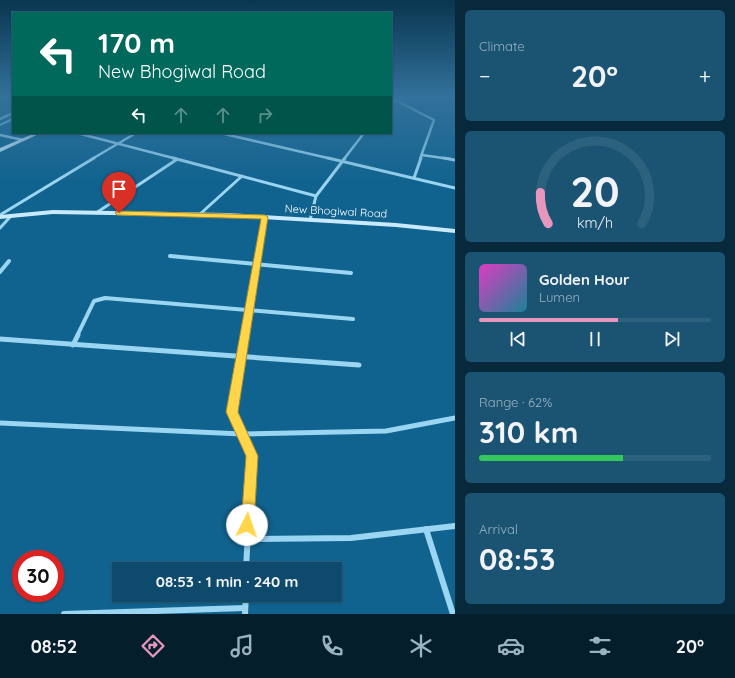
<!DOCTYPE html>
<html lang="en">
<head>
<meta charset="utf-8">
<style>
  :root { --surface:#0d4a6b; --page:#1b5473; --text:#f1f3f6; --muted:#9ab3c1; --line:#2d627e; --accent:#e797bd }
  body { margin:0; font-family:Quicksand,sans-serif; background:var(--page); color:var(--text); height:100vh; display:flex; flex-direction:column; font-size:15px; white-space:nowrap }
  * { box-sizing:border-box; margin:0 }
  p { font-size:13px; color:var(--muted) }
  .icon { flex:none; width:22px; height:22px; fill:none; stroke:currentColor; stroke-width:2; stroke-linecap:round; stroke-linejoin:round }
  .map { position:relative; flex:1; overflow:hidden }
  .drawer { display:flex; flex-direction:column; gap:10px; padding:10px; background:#07293b; width:280px }
  .drawer>* { flex:none }
  .top-card { position:absolute; left:12px; top:12px; width:380px; height:122px; border-radius:0px; box-shadow:0 1px 3px #0004,0 0 0 1px var(--line); background:#00695c; color:#fff; overflow:hidden }
  .speed { position:absolute; left:12px; top:550px; display:flex; gap:8px; font-size:20px; font-weight:700; text-align:center }
  .speed>* { display:grid; place-content:center; width:52px; height:52px; border-radius:50%; background:var(--surface); box-shadow:0 1px 3px #0004,0 0 0 1px var(--line); line-height:1 }
  .speed .limit { border:6px solid #d22; background:#fff; color:#111 }
  .pin { position:absolute; display:grid; place-items:center; width:34px; height:34px; color:#fff; margin:-41px -17px; border-radius:50% 50% 50% 0; rotate:-45deg; box-shadow:0 0 4px #0007 }
  .pin .icon { rotate:45deg }
  .me { position:absolute; width:44px; margin:-22px; rotate:4deg; stroke-linejoin:round; filter:drop-shadow(0 0 3px #0008) }
  .turn { display:flex; align-items:center; gap:14px; height:84px; padding:0 20px; font-size:18px }
  .turn .icon { width:52px; height:52px; stroke-width:2.5 }
  .turn b { display:block; font-size:28px; line-height:34px }
  .lanes { display:flex; align-items:center; height:38px; padding:0 20px; background:#0003; justify-content:center; gap:20px; direction:ltr }
  .lanes .off { opacity:.35 }
  .big { font-size:30px; font-weight:700; line-height:1.1 }
  .drawer .tile { flex:1; display:flex; flex-direction:column; justify-content:center; gap:6px; min-width:0; padding:0 14px; border-radius:6px; background:var(--page) }
  .drawer .dial { align-items:center; gap:0 }
  .dial svg { height:104px; overflow:visible; fill:none; stroke:var(--line); stroke-width:7; stroke-linecap:round; text-anchor:middle }
  .dial text { fill:var(--text); stroke:none }
  .song { display:flex; align-items:center; gap:12px }
  .cover { width:48px; height:48px; border-radius:6px; background:linear-gradient(135deg,hsl(310 70% 55%),hsl(190 70% 35%)) }
  .played { height:4px; border-radius:2px; background:linear-gradient(90deg,var(--accent) 60%,var(--line) 60%) }
  .keys { display:flex; justify-content:space-around; direction:ltr }
  .heat { display:flex; justify-content:space-between; align-items:center; font-size:22px; direction:ltr }
  .charge { height:6px; border-radius:3px; background:linear-gradient(90deg,#34c759 62%,var(--line) 0) }
  .trip { position:absolute; left:112px; top:562px; width:230px; height:40px; border-radius:0px; background:var(--surface); box-shadow:0 1px 3px #0004,0 0 0 1px var(--line); font-weight:700; line-height:40px; text-align:center }
  .tab-bar { display:flex; height:64px; justify-content:space-around; align-items:center; background:#051e2b; color:var(--muted) }
  .tab-bar .icon { width:28px; height:28px }
  .tab-bar .selected { color:var(--accent) }
  .tab-bar b { font-size:18px; color:var(--text) }
  main { display:flex; flex:1; min-height:0 }
  .map>svg:first-child { display:block }
  .lines { fill:none; stroke-linecap:round; stroke-linejoin:round }
  .stream { fill:#8bd4f6; fill-rule:evenodd }
  .street-far4 { stroke:#9ad5f2; stroke-width:2.5 }
  .street-far3 { stroke:#9ad5f2; stroke-width:3 }
  .street-far2 { stroke:#9ad5f2; stroke-width:4 }
  .street-far1 { stroke:#9ad5f2; stroke-width:5 }
  .street { stroke:#9ad5f2; stroke-width:6 }
  .secondary { fill:#c9eafc; fill-rule:evenodd }
  .route { fill:#ffd54a; stroke:#a68a30 }
  .labels { text-anchor:middle; stroke-width:4; stroke-linejoin:round; paint-order:stroke }
  .street-label { font-size:11px; fill:#fff; stroke:#11638f }
</style>
</head>
<body>
<main>
<div class="map">
<svg width="455" height="614" viewBox="0 0 455 614">
  <rect width="100%" height="100%" fill="#11638f"/>
  <g class="lines">
    <polygon class="stream" points="12,118 13,118 13,120 0,126 0,124"/>
    <g class="street-far4">
      <polyline points="395,100 434,120 420,159"/>
      <polyline points="391,103 402,96"/>
      <polyline points="0,119 13,113"/>
      <polyline points="77,133 177,159"/>
      <polyline points="220,133 332,159"/>
      <polyline points="0,135 23,140"/>
      <polyline points="422,155 450,159"/>
      <polyline points="92,159 136,133"/>
      <polyline points="344,159 364,133"/>
    </g>
    <g class="street-far3">
      <polyline points="173,158 316,196"/>
      <polyline points="328,158 455,188"/>
      <polyline points="444,158 455,160"/>
      <polyline points="414,178 421,158"/>
      <polyline points="96,213 176,160"/>
      <polyline points="0,215 94,158"/>
      <polyline points="199,215 242,176"/>
      <polyline points="310,220 316,196 345,158"/>
      <polyline points="0,228 11,216"/>
      <polyline points="262,238 265,217"/>
    </g>
    <g class="street-far2">
      <polyline points="170,256 351,273"/>
      <polyline points="0,272 9,261"/>
      <polyline points="77,336 94,301 105,298 353,319"/>
      <polyline points="245,336 262,237"/>
    </g>
    <g class="street-far1">
      <polyline points="245,335 232,412 252,456 252,459"/>
      <polyline points="0,339 359,365"/>
      <polyline points="73,345 78,335"/>
      <polyline points="0,423 242,434 386,431 455,418"/>
    </g>
    <g class="street">
      <polyline points="426,529 453,614"/>
      <polyline points="246,539 351,538 455,526"/>
      <polyline points="246,569 252,458"/>
      <polyline points="64,614 245,608"/>
      <polyline points="245,614 246,595"/>
    </g>
    <g class="secondary">
      <polygon points="35,133 41,133 0,152 0,148"/>
      <polygon points="53,210 228,213 396,223 455,229 455,233 396,227 228,217 53,214 0,219 0,215"/>
    </g>
  </g>
  <linearGradient id="sky" x2="0" y2="1"><stop stop-color="#09364f"/><stop offset="0.53" stop-color="#32719b"/><stop offset="1" stop-color="#32719b" stop-opacity="0"/></linearGradient>
  <rect width="455" height="182" fill="url(#sky)"/>
  <polygon class="route" points="119,211 265,215 268,217 238,412 258,456 254,525 252,529 247,531 243,529 241,525 246,456 226,412 261,219 117,215 115,213"/>
  <g class="labels">
    <g class="street-label">
      <text transform="translate(336 211) rotate(3)" y="4">New Bhogiwal Road</text>
    </g>
  </g>
</svg>
<div class="speed"><div class="limit">30</div></div>
<div class="pin" style="left:119px;top:213px;background:#d93025"><svg class="icon" aria-label="arrive" viewBox="0 0 24 24"><path d="M6 21V4h12l-3 4 3 4H6"/></svg></div>
<svg class="me" style="left:247px;top:525px" viewBox="-20 -20 40 40"><circle r="19" fill="#fff"/><path d="M0-13L10 11 0 6-10 11z" fill="#ffd54a"/></svg>
<div class="trip">08:53 · 1 min · 240 m</div>
<div class="top-card">
<div class="turn"><svg class="icon" aria-label="left" viewBox="0 0 24 24"><path d="M17 20v-9H6M10 6l-5 5 5 5"/></svg><div><b>170 m</b>New Bhogiwal Road</div></div>
<div class="lanes"><svg class="icon" aria-label="left" viewBox="0 0 24 24"><path d="M17 20v-9H6M10 6l-5 5 5 5"/></svg><svg class="icon off" aria-label="ahead" viewBox="0 0 24 24"><path d="M12 20V5M6 11l6-6 6 6"/></svg><svg class="icon off" aria-label="ahead" viewBox="0 0 24 24"><path d="M12 20V5M6 11l6-6 6 6"/></svg><svg class="icon off" aria-label="right" viewBox="0 0 24 24"><path d="M7 20v-9h11M14 6l5 5-5 5"/></svg></div>
</div>
</div>
<section class="drawer">
<div class="tile"><p>Climate</p>
<div class="heat"><a>−</a><b class="big">20°</b><a>+</a></div>
</div>
<div class="tile dial"><svg viewBox="0 0 100 80">
<path d="M14 69A42 42 0 1 1 86 69"/>
<path d="M14 69A42 42 0 0 1 8 45" stroke="#e797bd"/>
<text x="50" y="56" font-size="32" font-weight="700">20</text>
<text x="50" y="72" font-size="11">km/h</text>
</svg></div>
<div class="tile">
<div class="song"><i class="cover"></i><div><b>Golden Hour</b><p>Lumen</p></div></div>
<div class="played"></div>
<div class="keys"><svg class="icon" aria-label="previous" viewBox="0 0 24 24"><path d="M18 5L8 12l10 7zM5 5v14"/></svg><svg class="icon" aria-label="pause" viewBox="0 0 24 24"><path d="M8 5v14M16 5v14"/></svg><svg class="icon" aria-label="next" viewBox="0 0 24 24"><path d="M6 5l10 7-10 7zM19 5v14"/></svg></div>
</div>
<div class="tile"><p>Range · 62%</p><b class="big">310 km</b><div class="charge"></div></div>
<div class="tile"><p>Arrival</p><b class="big">08:53</b></div>
</section>
</main>
<nav class="tab-bar">
<b>08:52</b>
<svg class="icon selected" aria-label="directions" viewBox="0 0 24 24"><path d="M12 3l9 9-9 9-9-9zM9 14v-3h6M13 9l2 2-2 2"/></svg>
<svg class="icon" aria-label="music" viewBox="0 0 24 24"><path d="M9 18V5l10-2v13"/><circle cx="6" cy="18" r="3"/><circle cx="16" cy="16" r="3"/></svg>
<svg class="icon" aria-label="phone" viewBox="0 0 24 24"><path d="M5 4h4l2 5-3 2q2 4 5 5l2-3 5 2v4C11 20 4 13 5 4z"/></svg>
<svg class="icon" aria-label="climate" viewBox="0 0 24 24"><path d="M12 3v18M4 7l16 10M4 17L20 7"/></svg>
<svg class="icon" aria-label="car" viewBox="0 0 24 24"><path d="M5 17H2v-5l4-1 3-4h7l3 4 3 1v5h-3M9 17h6M6 11h13"/><circle cx="7" cy="17" r="2"/><circle cx="17" cy="17" r="2"/></svg>
<svg class="icon" aria-label="filters" viewBox="0 0 24 24"><path d="M4 7h16M4 17h16"/><circle cx="9" cy="7" r="2"/><circle cx="15" cy="17" r="2"/></svg>
<b>20°</b>
</nav>
</body>
</html>
